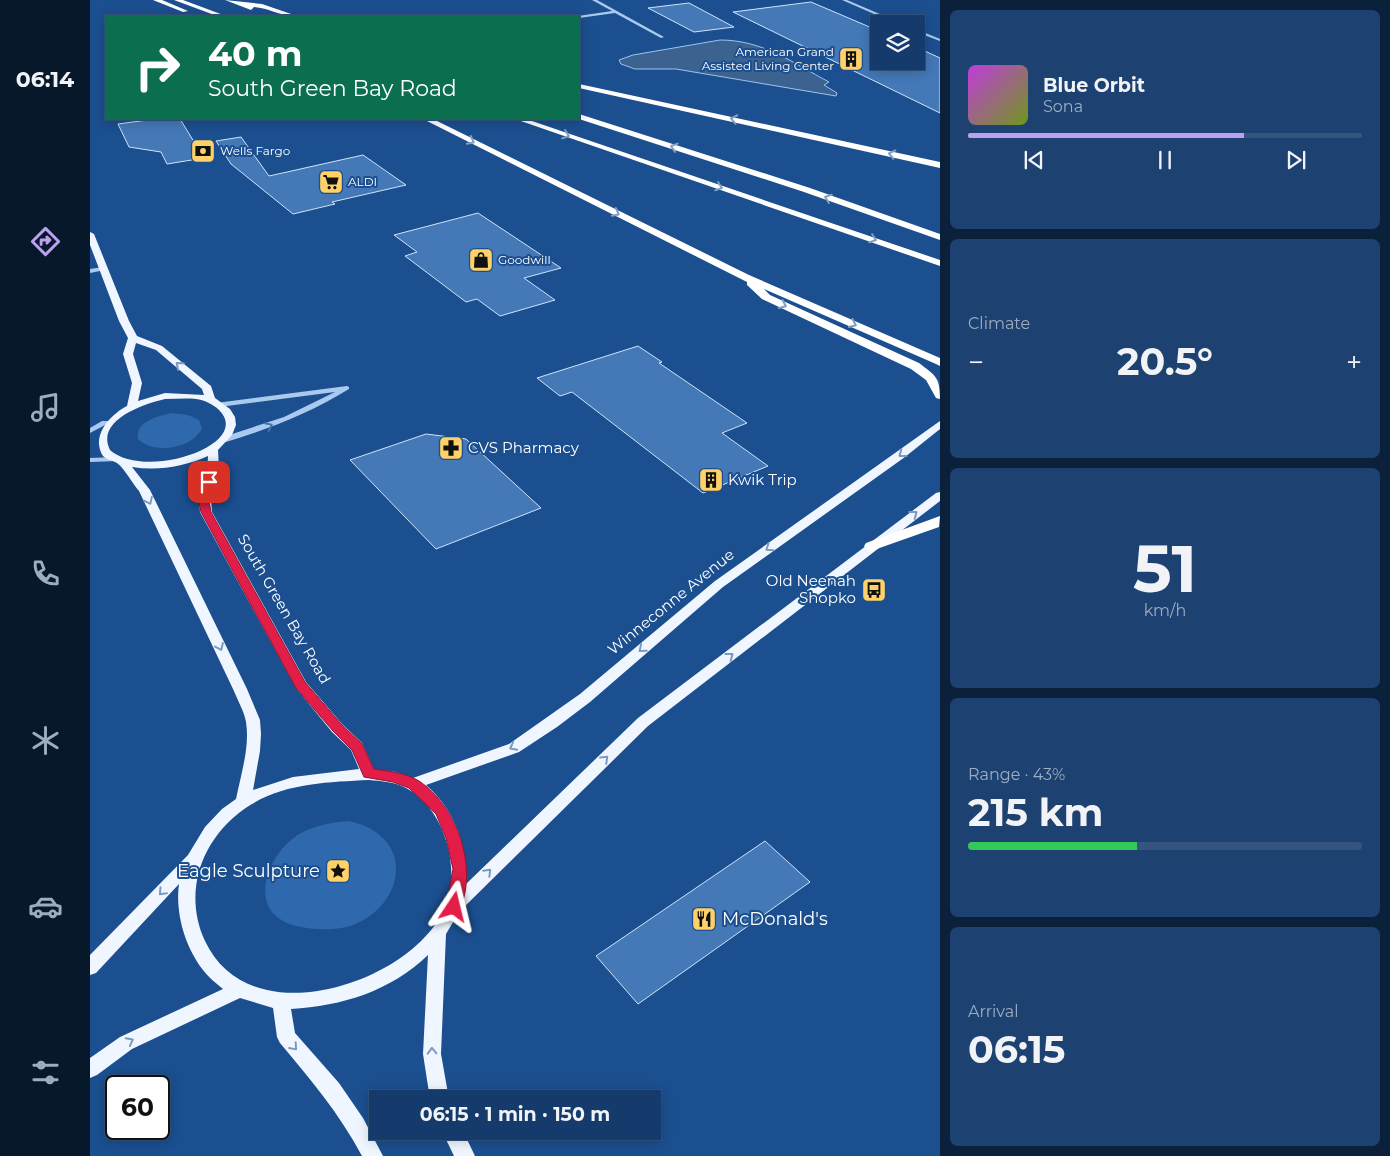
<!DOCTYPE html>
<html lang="en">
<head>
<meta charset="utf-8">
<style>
  :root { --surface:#143b6b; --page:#1d4271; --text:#f1f3f6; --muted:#9dadc1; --line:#33557e; --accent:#bca0f2 }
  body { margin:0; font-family:Montserrat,sans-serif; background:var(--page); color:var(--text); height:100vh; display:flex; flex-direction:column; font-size:19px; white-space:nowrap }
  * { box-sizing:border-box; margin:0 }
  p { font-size:16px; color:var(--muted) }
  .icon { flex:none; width:28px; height:28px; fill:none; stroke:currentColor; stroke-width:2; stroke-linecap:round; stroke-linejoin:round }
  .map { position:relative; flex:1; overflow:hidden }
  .panel { display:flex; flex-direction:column; gap:10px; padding:10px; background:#0b203b; width:450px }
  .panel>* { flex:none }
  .top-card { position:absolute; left:15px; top:15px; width:475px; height:105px; border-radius:0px; box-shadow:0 2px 12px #0003,0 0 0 1px var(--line); background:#0b6e4f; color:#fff; overflow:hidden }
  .fabs { position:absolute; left:780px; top:15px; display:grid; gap:10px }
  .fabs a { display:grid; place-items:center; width:55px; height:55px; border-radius:0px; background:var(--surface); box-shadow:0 2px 12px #0003,0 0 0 1px var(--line); font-size:25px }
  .speed { position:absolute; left:15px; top:1075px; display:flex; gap:10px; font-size:25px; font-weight:700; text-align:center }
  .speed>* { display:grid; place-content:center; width:65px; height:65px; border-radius:50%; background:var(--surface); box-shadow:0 2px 12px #0003,0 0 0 1px var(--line); line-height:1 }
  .speed .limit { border:2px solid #111; border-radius:8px; background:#fff; color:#111 }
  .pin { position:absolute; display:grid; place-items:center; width:42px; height:42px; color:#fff; margin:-21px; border-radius:10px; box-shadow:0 2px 8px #0006 }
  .me { position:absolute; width:55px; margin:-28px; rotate:10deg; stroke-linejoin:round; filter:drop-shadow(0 0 4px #0008) }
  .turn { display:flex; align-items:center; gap:18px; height:105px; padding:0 20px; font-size:22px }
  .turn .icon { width:65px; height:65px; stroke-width:2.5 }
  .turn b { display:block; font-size:35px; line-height:42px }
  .big { font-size:38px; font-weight:700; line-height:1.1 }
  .panel .card { flex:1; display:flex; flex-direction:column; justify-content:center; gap:8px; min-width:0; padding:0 18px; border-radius:8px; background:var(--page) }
  .panel .dial { align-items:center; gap:0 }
  .dial b { font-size:65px; line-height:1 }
  .song { display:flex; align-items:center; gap:15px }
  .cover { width:60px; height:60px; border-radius:8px; background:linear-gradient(135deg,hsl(290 70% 55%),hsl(80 70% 35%)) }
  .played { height:5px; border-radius:2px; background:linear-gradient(90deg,var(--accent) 70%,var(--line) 70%) }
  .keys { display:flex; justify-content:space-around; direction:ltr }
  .heat { display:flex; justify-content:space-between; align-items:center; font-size:28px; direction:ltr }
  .charge { height:8px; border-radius:4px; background:linear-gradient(90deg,#34c759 43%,var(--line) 0) }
  .trip { position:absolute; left:279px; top:1090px; width:292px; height:50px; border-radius:0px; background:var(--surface); box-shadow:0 2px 12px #0003,0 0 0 1px var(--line); font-weight:700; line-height:50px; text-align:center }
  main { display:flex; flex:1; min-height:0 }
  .tab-bar { display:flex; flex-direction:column; width:90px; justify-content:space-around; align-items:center; background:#08182b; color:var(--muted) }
  .tab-bar .icon { width:35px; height:35px }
  .tab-bar .selected { color:var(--accent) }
  .tab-bar b { font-size:22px; color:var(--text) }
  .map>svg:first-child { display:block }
  .green { fill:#2e69ad }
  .water { fill:#3c6290; stroke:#9cc4f0 }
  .building { fill:#4478b7; stroke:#cfe3fa }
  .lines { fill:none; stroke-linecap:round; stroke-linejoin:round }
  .minor { fill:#a9c9ee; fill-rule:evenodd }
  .major { fill:#f0f6ff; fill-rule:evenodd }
  .highway { fill:#fff; fill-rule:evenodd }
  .oneway { stroke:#829ec1 }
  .oneway2 { stroke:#7b9ac1 }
  .oneway3 { stroke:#4674ac }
  .route { fill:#e11d48; stroke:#92132f }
  .labels { text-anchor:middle; stroke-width:4; stroke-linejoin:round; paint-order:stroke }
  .far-poi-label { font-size:12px; fill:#fff; stroke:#1b4f8f; text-anchor:start }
  .poi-label { font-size:15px; fill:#fff; stroke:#1b4f8f; text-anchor:start }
  .street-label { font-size:15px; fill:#fff; stroke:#1b4f8f }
  .near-poi-label { font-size:18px; fill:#fff; stroke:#1b4f8f; text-anchor:end }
</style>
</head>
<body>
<main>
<nav class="tab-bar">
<b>06:14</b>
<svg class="icon selected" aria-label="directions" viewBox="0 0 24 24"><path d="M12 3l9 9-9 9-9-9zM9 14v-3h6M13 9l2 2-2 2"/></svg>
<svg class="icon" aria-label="music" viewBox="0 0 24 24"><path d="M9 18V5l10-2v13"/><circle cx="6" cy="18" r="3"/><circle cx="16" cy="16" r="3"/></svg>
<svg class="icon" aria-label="phone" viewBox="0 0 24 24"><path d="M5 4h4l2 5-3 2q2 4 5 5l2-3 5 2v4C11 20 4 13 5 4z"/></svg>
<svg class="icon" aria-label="climate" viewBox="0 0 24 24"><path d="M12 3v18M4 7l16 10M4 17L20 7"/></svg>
<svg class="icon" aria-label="car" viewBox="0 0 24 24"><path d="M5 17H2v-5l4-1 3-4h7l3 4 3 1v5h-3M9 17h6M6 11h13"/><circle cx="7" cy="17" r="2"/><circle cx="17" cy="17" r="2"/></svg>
<svg class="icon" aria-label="filters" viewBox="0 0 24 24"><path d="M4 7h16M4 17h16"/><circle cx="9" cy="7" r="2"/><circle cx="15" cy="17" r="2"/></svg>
</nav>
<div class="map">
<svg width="850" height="1156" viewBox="0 0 850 1156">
  <rect width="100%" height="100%" fill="#1b4f8f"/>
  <g class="green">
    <path d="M82 413 98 415 109 420 112 429C100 449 65 455 48 439 45 421 68 416 82 413Z"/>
    <path d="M259 821C325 835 317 904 263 925 247 931 223 930 206 926 154 913 176 853 211 833 226 825 243 822 259 821Z"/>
  </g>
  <path class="water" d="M630 40C673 40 703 63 739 82L734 85 747 93 746 96 586 69H545L531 64 529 60 543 55Z"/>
  <g class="building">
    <polygon points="721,2 789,31 789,61 826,61 826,47 850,58 850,113 643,12"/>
    <polygon points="599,3 644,27 604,32 558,8"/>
    <polygon points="65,119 90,119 114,158 77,164 71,152 39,147 28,124"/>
    <polygon points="151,137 179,176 273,155 316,185 242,202 245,204 203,214 141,164 126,141"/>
    <polygon points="388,213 471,268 434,278 465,300 410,316 387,299 376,302 315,256 327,252 304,235"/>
    <polygon points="548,346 572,362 569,363 657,423 632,433 678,466 613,493 482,392 470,396 447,378"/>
    <polygon points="336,434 376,439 451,508 346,549 260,460"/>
    <polygon points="675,841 720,882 548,1004 506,956"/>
  </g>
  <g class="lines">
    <g class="minor">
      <polygon points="502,0 507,0 574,37 571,38 525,13 489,18 488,16 522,11"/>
      <polygon points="752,0 757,0 813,24 807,24"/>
      <polygon points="826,29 850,39 850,41 826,32"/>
      <polygon points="13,267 15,268 15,270 0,273 0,269"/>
      <path d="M257 386 259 387V389C220 413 179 429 136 442H130L129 440 130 438 194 417 245 392 129 407 125 405 126 403Z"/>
      <polygon points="12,421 18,421 19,423 0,433 0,428"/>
      <polygon points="25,457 29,459 28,461 0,462 0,458"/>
    </g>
    <g class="major">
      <path d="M0 232 4 234 39 321 47 336 72 346 121 386 125 398 140 409 145 417 146 425 142 435 128 450 129 469 121 499 122 512 216 682 252 724 272 743 284 769 306 772 323 778 419 744 490 694 625 581 850 421V429L815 457 633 587 500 702 467 727 429 752 336 785C365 810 378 847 376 884L548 718 846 493 850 492V501L558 726 369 912 356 934 351 1054 359 1099H340L333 1054 338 955C301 991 252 1006 201 1009L205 1033 249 1083 273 1118 293 1156H272C249 1113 221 1080 190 1043L187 1037 183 1008 150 998 42 1049 7 1075 0 1078V1058L30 1037 133 989C126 983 118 977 113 970 95 947 85 913 89 884L6 973 0 975V955L98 855 115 827 132 809 146 799C151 774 160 747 156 722 154 711 147 699 143 689L49 491C42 483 35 469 27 463 22 460 17 460 13 456 0 436 21 414 37 406L42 383 33 354 38 338 29 321 0 245ZM46 343 66 350 112 389 114 395 75 393 48 401 52 383 43 354ZM75 399C85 399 96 398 106 399 114 400 123 404 129 410 164 445 55 481 20 450 5 420 54 404 75 399ZM118 456C118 476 108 492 110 512L206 688 242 732 261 750 269 769 203 777 163 790 170 751 171 734 170 720 157 689 60 490 42 467C68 471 93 467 118 456ZM279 780C291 781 305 782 316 788 354 807 372 869 355 908 329 965 238 1004 177 990 149 984 127 967 115 941 91 889 114 833 162 804 196 783 240 782 279 780Z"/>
      <polygon points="352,1131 373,1131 385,1156 364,1156"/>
    </g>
    <g class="highway">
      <polygon points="63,0 72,0 98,11 93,12"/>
      <polygon points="84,0 93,0 136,16 127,16"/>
      <path d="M135 0 172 4 207 16C192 17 179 8 164 7L161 10Z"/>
      <polygon points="489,84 850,162 850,168 489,88"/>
      <polygon points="489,114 720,188 850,234 850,240 714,192 489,119"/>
      <path d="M333 119H343L659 275 850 358V366L846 364 674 289 680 295 829 363C846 376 850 377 850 399L846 398 836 380 821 369 672 299 657 285V282Z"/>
      <polygon points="425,119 436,119 850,260 850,266"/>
      <polygon points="850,516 849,527 781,551 776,549 774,546 776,543"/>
    </g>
  </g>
  <defs><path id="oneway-chevron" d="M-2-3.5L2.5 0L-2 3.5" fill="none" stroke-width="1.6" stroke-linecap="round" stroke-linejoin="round" transform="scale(1.25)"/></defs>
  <g class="oneway">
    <use href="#oneway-chevron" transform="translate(644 119) rotate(-168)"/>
    <use href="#oneway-chevron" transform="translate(476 135) rotate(19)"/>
    <use href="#oneway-chevron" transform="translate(381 141) rotate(27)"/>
    <use href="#oneway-chevron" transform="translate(584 147) rotate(-162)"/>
    <use href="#oneway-chevron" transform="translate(802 154) rotate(-167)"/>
    <use href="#oneway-chevron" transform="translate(629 187) rotate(19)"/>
    <use href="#oneway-chevron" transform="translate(738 198) rotate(-161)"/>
    <use href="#oneway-chevron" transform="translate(526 213) rotate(27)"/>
    <use href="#oneway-chevron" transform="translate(783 239) rotate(19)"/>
    <use href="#oneway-chevron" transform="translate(693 305) rotate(25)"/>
    <use href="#oneway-chevron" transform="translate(763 324) rotate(24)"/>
  </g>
  <g class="oneway2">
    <use href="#oneway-chevron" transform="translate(89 365) rotate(-140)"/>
    <use href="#oneway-chevron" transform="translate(812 454) rotate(143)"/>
    <use href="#oneway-chevron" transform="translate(59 501) rotate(65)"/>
    <use href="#oneway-chevron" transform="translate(824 514) rotate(-37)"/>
    <use href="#oneway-chevron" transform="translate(679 548) rotate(145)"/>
    <use href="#oneway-chevron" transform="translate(130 647) rotate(65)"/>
    <use href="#oneway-chevron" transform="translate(552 649) rotate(140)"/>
    <use href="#oneway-chevron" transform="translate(640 656) rotate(-37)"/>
    <use href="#oneway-chevron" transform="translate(423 747) rotate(152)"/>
    <use href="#oneway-chevron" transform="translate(515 759) rotate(-44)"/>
    <use href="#oneway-chevron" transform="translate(398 872) rotate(-45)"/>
    <use href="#oneway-chevron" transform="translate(72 892) rotate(133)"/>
    <use href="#oneway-chevron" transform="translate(40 1041) rotate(-28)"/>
    <use href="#oneway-chevron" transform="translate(204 1047) rotate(49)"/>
    <use href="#oneway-chevron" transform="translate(342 1051) rotate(-92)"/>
  </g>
  <use class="oneway3" href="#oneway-chevron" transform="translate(179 426) rotate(-26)"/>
  <path class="route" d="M115 479H119L124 482 119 502 121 512 215 682 252 725 272 744 284 769C298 771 316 773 329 781 367 806 389 869 369 911L364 913 358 911 356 907 363 869 356 838 346 814 319 788 303 782 274 777 262 750 243 731 206 688 111 512 109 502Z"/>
  <defs>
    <symbol id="building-square" viewBox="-11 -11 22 22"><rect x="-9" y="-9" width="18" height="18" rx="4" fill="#ffd166" stroke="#1b4f8f"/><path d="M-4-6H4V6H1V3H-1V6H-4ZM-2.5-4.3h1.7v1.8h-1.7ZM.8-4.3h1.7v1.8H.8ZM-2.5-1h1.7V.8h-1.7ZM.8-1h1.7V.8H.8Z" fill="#111"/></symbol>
    <symbol id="bank-square" viewBox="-11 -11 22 22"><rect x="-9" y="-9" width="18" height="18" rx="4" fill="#ffd166" stroke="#1b4f8f"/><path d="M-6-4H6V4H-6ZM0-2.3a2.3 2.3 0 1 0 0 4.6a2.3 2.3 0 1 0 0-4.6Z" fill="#111"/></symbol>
    <symbol id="supermarket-square" viewBox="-11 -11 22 22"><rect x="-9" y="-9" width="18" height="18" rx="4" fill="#ffd166" stroke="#1b4f8f"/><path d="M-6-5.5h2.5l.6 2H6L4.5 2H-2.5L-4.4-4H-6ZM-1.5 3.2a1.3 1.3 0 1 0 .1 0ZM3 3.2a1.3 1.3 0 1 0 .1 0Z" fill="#111"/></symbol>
    <symbol id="shop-square" viewBox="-11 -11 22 22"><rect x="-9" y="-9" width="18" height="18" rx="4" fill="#ffd166" stroke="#1b4f8f"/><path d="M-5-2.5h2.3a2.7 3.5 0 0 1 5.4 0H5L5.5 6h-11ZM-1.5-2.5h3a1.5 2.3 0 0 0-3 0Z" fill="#111"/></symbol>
    <symbol id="pharmacy-square" viewBox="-11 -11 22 22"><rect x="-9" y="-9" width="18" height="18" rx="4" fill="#ffd166" stroke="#1b4f8f"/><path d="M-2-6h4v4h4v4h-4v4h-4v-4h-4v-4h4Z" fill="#111"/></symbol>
    <symbol id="bus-square" viewBox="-11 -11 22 22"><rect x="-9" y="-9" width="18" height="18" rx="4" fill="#ffd166" stroke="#1b4f8f"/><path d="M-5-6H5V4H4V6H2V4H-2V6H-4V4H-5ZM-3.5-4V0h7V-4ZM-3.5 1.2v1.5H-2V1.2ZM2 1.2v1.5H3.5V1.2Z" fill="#111"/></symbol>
    <symbol id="sight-square" viewBox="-11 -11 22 22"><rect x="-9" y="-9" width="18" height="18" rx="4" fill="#ffd166" stroke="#1b4f8f"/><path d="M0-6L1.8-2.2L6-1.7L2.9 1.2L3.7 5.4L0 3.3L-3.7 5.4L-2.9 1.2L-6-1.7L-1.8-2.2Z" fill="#111"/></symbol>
    <symbol id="restaurant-square" viewBox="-11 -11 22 22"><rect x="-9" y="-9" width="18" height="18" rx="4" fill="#ffd166" stroke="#1b4f8f"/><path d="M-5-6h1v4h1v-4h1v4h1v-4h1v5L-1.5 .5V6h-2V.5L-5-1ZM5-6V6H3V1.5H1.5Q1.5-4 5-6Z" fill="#111"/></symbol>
  </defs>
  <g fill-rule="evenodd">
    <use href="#building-square" x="747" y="45" width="28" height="28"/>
    <use href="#bank-square" x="99" y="137" width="28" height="28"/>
    <use href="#supermarket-square" x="227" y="168" width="28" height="28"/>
    <use href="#shop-square" x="377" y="246" width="28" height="28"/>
    <use href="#pharmacy-square" x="347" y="434" width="28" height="28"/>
    <use href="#building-square" x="607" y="466" width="28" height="28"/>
    <use href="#bus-square" x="770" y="576" width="28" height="28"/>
    <use href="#sight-square" x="234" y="857" width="28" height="28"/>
    <use href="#restaurant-square" x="600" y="905" width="28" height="28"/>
  </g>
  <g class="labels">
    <g class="far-poi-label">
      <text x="744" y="56" text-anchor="end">American Grand<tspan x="744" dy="14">Assisted Living Center</tspan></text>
      <text x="130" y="155">Wells Fargo</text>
      <text x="258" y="186">ALDI</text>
      <text x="408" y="264">Goodwill</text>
    </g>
    <g class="poi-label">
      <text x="378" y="453">CVS Pharmacy</text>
      <text x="638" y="485">Kwik Trip</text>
      <text x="766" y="586" text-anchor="end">Old Neenah<tspan x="766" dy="17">Shopko</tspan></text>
    </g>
    <g class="street-label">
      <text transform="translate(581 602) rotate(-39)" y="5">Winneconne Avenue</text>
      <text transform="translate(194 609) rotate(60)" y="5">South Green Bay Road</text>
    </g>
    <g class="near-poi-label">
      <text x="230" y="877">Eagle Sculpture</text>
      <text x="632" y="925" text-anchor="start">McDonald's</text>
    </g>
  </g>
</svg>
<div class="fabs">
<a><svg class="icon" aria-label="layers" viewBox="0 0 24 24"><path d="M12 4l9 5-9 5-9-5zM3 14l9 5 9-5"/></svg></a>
</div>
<div class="speed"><div class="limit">60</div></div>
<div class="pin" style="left:119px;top:482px;background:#d93025"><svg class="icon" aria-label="arrive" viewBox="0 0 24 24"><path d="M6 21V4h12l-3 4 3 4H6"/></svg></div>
<svg class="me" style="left:364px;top:907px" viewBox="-20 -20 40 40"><path d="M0-17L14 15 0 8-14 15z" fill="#e11d48" stroke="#fff" stroke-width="4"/></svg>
<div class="trip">06:15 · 1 min · 150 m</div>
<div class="top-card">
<div class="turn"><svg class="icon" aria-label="right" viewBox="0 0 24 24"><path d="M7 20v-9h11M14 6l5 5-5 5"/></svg><div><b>40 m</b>South Green Bay Road</div></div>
</div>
</div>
<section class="panel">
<div class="card">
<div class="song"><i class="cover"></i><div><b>Blue Orbit</b><p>Sona</p></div></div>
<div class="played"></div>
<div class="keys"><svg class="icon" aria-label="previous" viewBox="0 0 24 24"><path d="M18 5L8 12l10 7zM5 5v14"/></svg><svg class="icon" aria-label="pause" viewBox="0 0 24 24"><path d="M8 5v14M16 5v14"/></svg><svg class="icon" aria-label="next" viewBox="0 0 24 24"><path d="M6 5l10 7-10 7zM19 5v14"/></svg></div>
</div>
<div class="card"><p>Climate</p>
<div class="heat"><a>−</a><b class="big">20.5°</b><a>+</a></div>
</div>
<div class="card dial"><b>51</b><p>km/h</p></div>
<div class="card"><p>Range · 43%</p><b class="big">215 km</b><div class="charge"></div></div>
<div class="card"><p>Arrival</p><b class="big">06:15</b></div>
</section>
</main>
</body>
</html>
